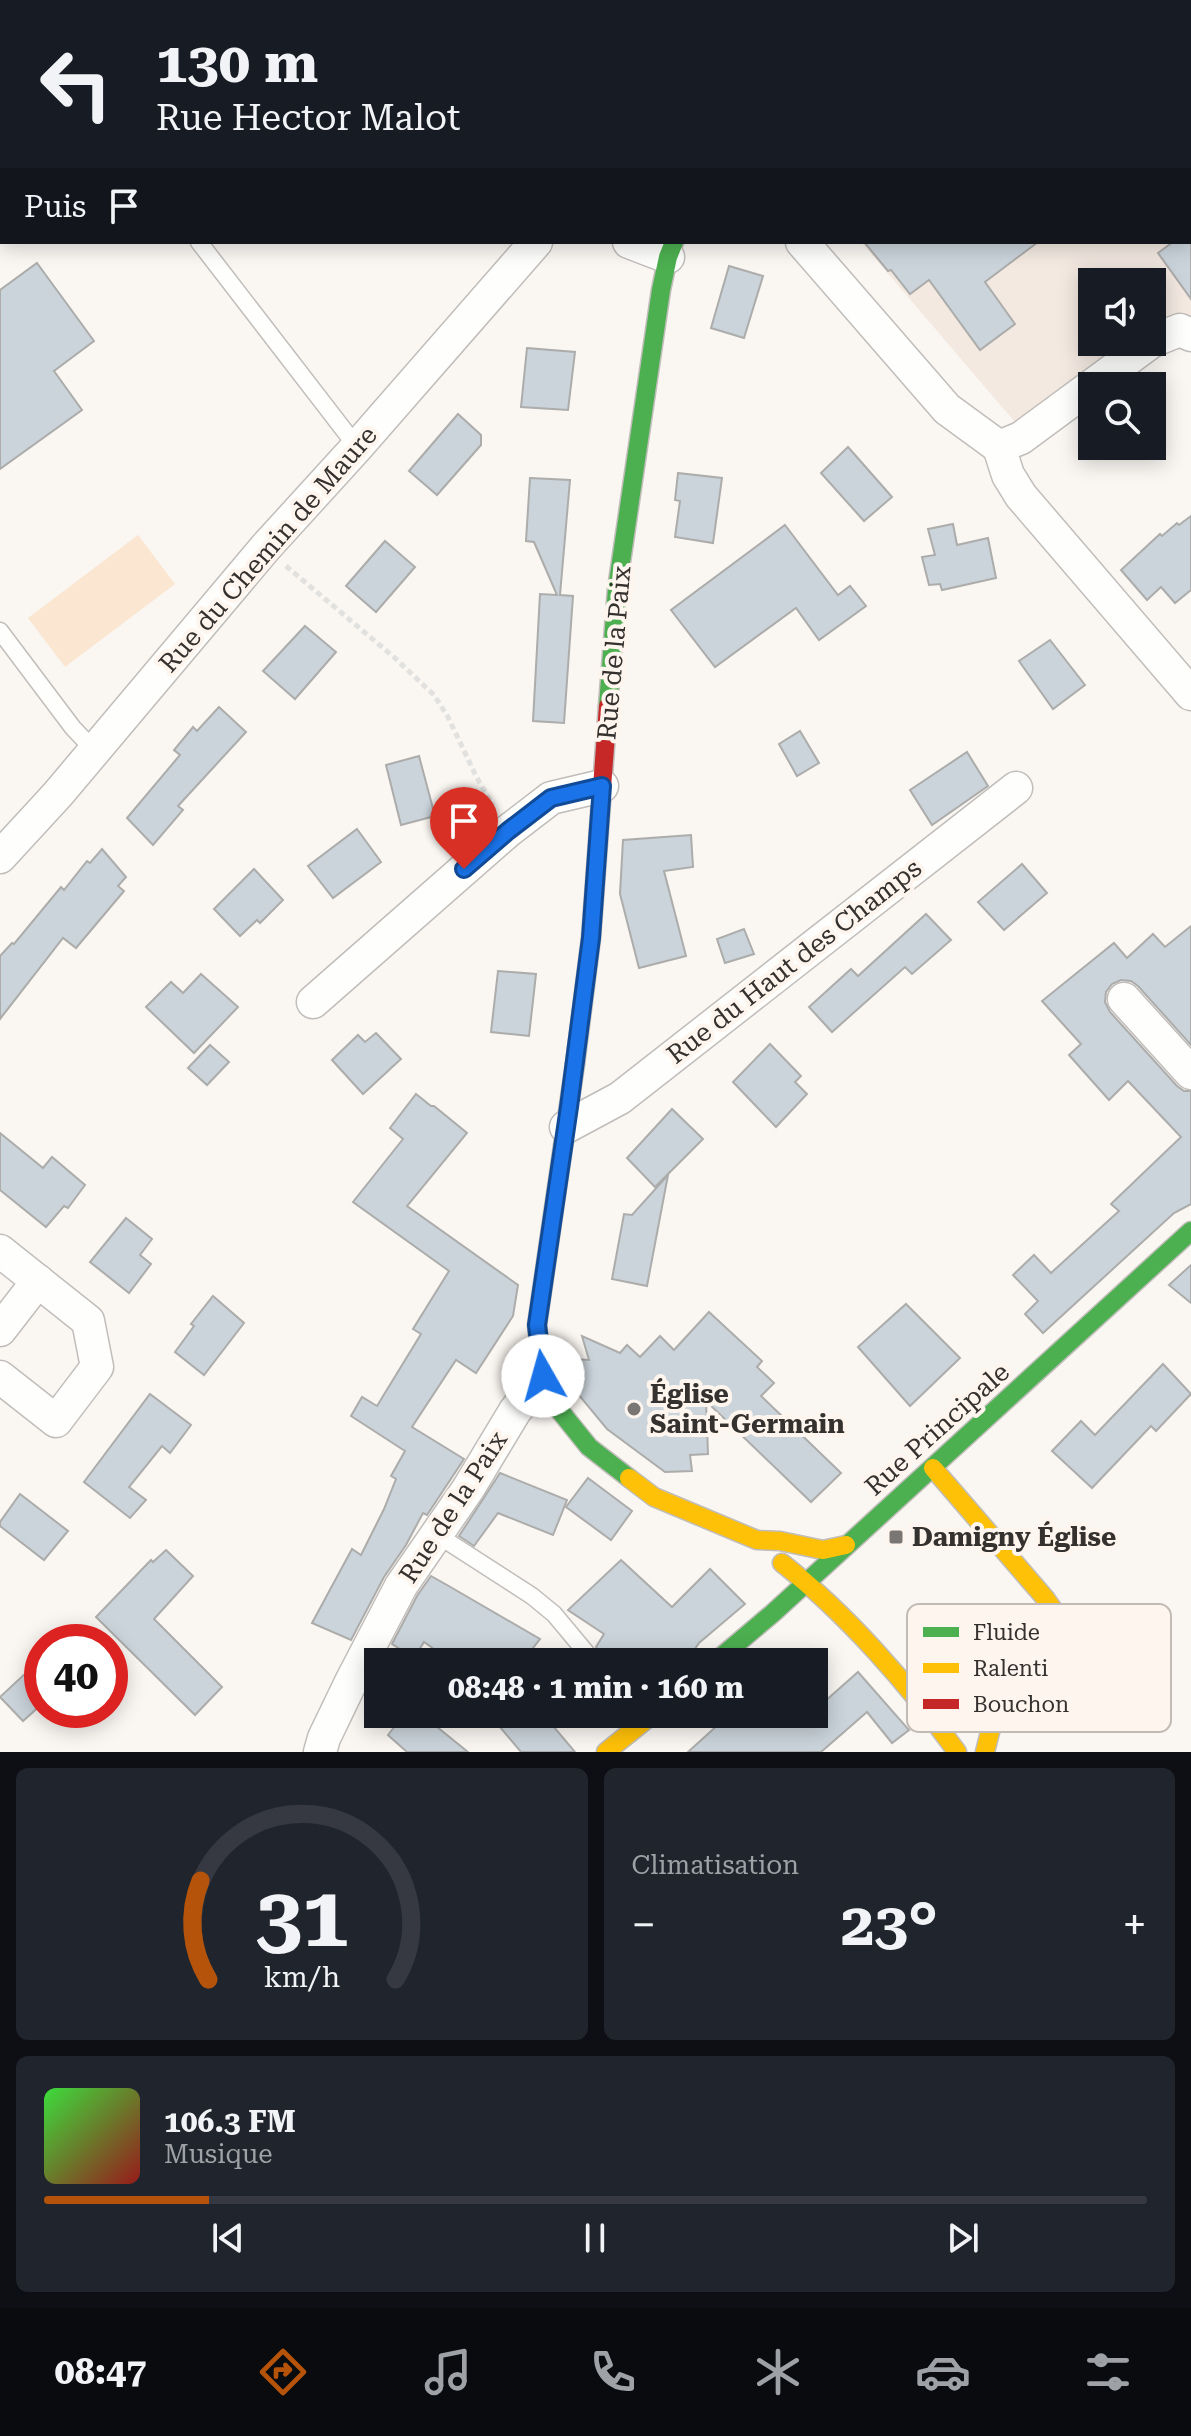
<!DOCTYPE html>
<html lang="fr">
<head>
<meta charset="utf-8">
<style>
  :root { --surface:#171b24; --page:#20242c; --text:#f1f3f6; --muted:#9ea1a6; --line:#363941; --accent:#b45309 }
  body { margin:0; font-family:"Roboto Serif",serif; background:var(--page); color:var(--text); height:100vh; display:flex; flex-direction:column; font-size:30px; white-space:nowrap }
  * { box-sizing:border-box; margin:0 }
  p { font-size:26px; color:var(--muted) }
  .icon { flex:none; width:44px; height:44px; fill:none; stroke:currentColor; stroke-width:2; stroke-linecap:round; stroke-linejoin:round }
  .map { position:relative; height:1752px; overflow:hidden }
  .side { display:flex; flex-direction:column; gap:16px; padding:16px; background:#0d0f14; flex:1 }
  .side>* { flex:none }
  .hud { position:absolute; left:0px; top:0px; width:1192px; height:244px; box-shadow:0 4px 20px #0003; background:#171b24; color:var(--text); overflow:hidden }
  .controls { position:absolute; left:1078px; top:268px; display:grid; gap:16px }
  .controls a { display:grid; place-items:center; width:88px; height:88px; border-radius:0px; background:var(--surface); box-shadow:0 4px 20px #0003; font-size:40px }
  .speed { position:absolute; left:24px; top:1624px; display:flex; gap:16px; font-size:40px; font-weight:700; text-align:center }
  .speed>* { display:grid; place-content:center; width:104px; height:104px; border-radius:50%; background:var(--surface); box-shadow:0 4px 20px #0003; line-height:1 }
  .speed .limit { border:12px solid #d22; background:#fff; color:#111 }
  .pin { position:absolute; display:grid; place-items:center; width:68px; height:68px; color:#fff; margin:-82px -34px; border-radius:50% 50% 50% 0; rotate:-45deg; box-shadow:0 0 8px #0007 }
  .pin .icon { rotate:45deg }
  .me { position:absolute; width:88px; margin:-44px; rotate:353deg; stroke-linejoin:round; filter:drop-shadow(0 0 6px #0008) }
  .turn { display:flex; align-items:center; gap:28px; height:168px; padding:0 24px; font-size:36px }
  .turn .icon { width:104px; height:104px; stroke-width:2.5 }
  .turn b { display:block; font-size:56px; line-height:68px }
  .then { display:flex; align-items:center; height:76px; padding:0 24px; background:#0003; gap:16px; font-size:30px }
  .big { font-size:60px; font-weight:700; line-height:1.1 }
  .side .card { flex:1; display:flex; flex-direction:column; justify-content:center; gap:12px; min-width:0; padding:0 28px; border-radius:12px; background:var(--page) }
  .side .dial { align-items:center; gap:0 }
  .dial svg { height:208px; overflow:visible; fill:none; stroke:var(--line); stroke-width:7; stroke-linecap:round; text-anchor:middle }
  .dial text { fill:var(--text); stroke:none }
  .song { display:flex; align-items:center; gap:24px }
  .cover { width:96px; height:96px; border-radius:12px; background:linear-gradient(135deg,hsl(120 70% 55%),hsl(0 70% 35%)) }
  .played { height:8px; border-radius:4px; background:linear-gradient(90deg,var(--accent) 15%,var(--line) 15%) }
  .keys { display:flex; justify-content:space-around; direction:ltr }
  .heat { display:flex; justify-content:space-between; align-items:center; font-size:44px; direction:ltr }
  .side .tiles { flex:1; display:grid; gap:16px; grid-template-columns:1fr 1fr }
  .card:last-child { grid-column:span 2 }
  .trip { position:absolute; left:364px; top:1648px; width:464px; height:80px; border-radius:0px; background:var(--surface); box-shadow:0 4px 20px #0003; font-weight:700; line-height:80px; text-align:center }
  .tabs { display:flex; height:128px; justify-content:space-around; align-items:center; background:#090b0e; color:var(--muted) }
  .tabs .icon { width:56px; height:56px }
  .tabs .current { color:var(--accent) }
  .tabs b { font-size:36px; color:var(--text) }
  .map>svg:first-child { display:block }
  .built { fill:#f3e9e1 }
  .green { fill:#fbe6d1 }
  .building { fill:#cbd4db; stroke:#acacab; stroke-width:2 }
  .lines { fill:none; stroke-linecap:round; stroke-linejoin:round }
  .lane-casing { stroke:#c0bdba; stroke-width:19 }
  .street-casing { stroke:#c0bdba; stroke-width:35 }
  .fast-casing { stroke:#c0bdba; stroke-width:21 }
  .slow-casing { stroke:#c0bdba; stroke-width:21 }
  .jam-casing { stroke:#c0bdba; stroke-width:21 }
  .path { stroke:#e1e1df; stroke-width:5; stroke-dasharray:6 4; stroke-linecap:butt }
  .lane { stroke:#fefefd; stroke-width:16 }
  .street { stroke:#fefefd; stroke-width:32 }
  .fast { stroke:#4caf50; stroke-width:18 }
  .slow { stroke:#ffc107; stroke-width:18 }
  .jam { stroke:#c62828; stroke-width:18 }
  .route-casing { stroke:#114b97; stroke-width:20 }
  .route { stroke:#1a73e8; stroke-width:14 }
  .poi-dot { fill:#7a7673; stroke:#fef6ee; stroke-width:3 }
  .labels { text-anchor:middle; stroke-width:8; stroke-linejoin:round; paint-order:stroke }
  .street-label { font-size:26px; fill:#35312f; stroke:#fef6ee }
  .poi-label { font-size:26px; font-weight:bold; fill:#35312f; stroke:#fef6ee; text-anchor:start }
  .key { fill:#fef6ee; stroke:#c2bbb5; stroke-width:2 }
  .key-label { font-size:22px; fill:#35312f }
</style>
</head>
<body>
<div class="map">
<svg width="1191" height="1752" viewBox="0 0 1191 1752">
  <rect width="100%" height="100%" fill="#faf6f2"/>
  <polygon class="built" points="1144,0 1191,0 1191,322 1152,328 1152,282 1092,282 1092,342 1134,342 1020,428 861,242 1190,242 1190,2 1141,2"/>
  <polygon class="green" points="138,535 175,584 65,667 28,618"/>
  <g class="building">
    <polygon points="864,242 1038,242 985,282 1015,324 980,350 929,280 910,294 891,270 888,271"/>
    <polygon points="1173,242 1191,242 1191,299 1158,253"/>
    <polygon points="37,263 94,341 54,371 82,410 0,469 0,290"/>
    <polygon points="729,266 763,276 744,338 711,328"/>
    <polygon points="527,348 575,352 568,410 521,407"/>
    <polygon points="458,414 481,435 481,445 437,495 409,471"/>
    <polygon points="848,447 892,497 864,521 821,473"/>
    <polygon points="678,473 722,478 713,543 675,537 680,501 675,500"/>
    <polygon points="530,478 570,480 560,595 573,596 564,723 533,721 540,594 557,595 534,542 526,541"/>
    <polygon points="1191,516 1191,590 1175,603 1161,587 1147,600 1121,570 1160,534 1162,536 1177,523 1179,525"/>
    <polygon points="953,524 957,545 988,538 996,578 942,590 940,584 929,585 922,557 935,555 928,529"/>
    <polygon points="785,525 838,595 850,586 866,606 819,640 796,608 715,667 671,610"/>
    <polygon points="385,541 415,567 376,612 346,586"/>
    <polygon points="305,626 336,652 295,699 263,671"/>
    <polygon points="1050,640 1085,685 1053,709 1019,661"/>
    <polygon points="219,707 246,732 178,806 183,810 153,845 127,818 180,755 174,750 193,727 197,731"/>
    <polygon points="800,731 819,763 797,776 779,744"/>
    <polygon points="967,752 988,786 932,825 910,790"/>
    <polygon points="419,756 435,816 401,825 386,765"/>
    <polygon points="357,829 381,862 333,898 308,866"/>
    <polygon points="691,835 693,867 664,871 686,956 639,968 620,894 623,840"/>
    <polygon points="102,849 126,877 118,886 124,891 76,948 63,938 0,1019 0,956 12,943 14,944 61,887 64,890 87,861 90,863"/>
    <polygon points="1022,864 1047,893 1004,930 978,902"/>
    <polygon points="254,869 283,900 260,923 257,920 240,936 214,909"/>
    <polygon points="926,914 951,940 912,974 905,967 832,1032 809,1007 851,969 858,976"/>
    <polygon points="1191,926 1191,1045 1138,986 1131,981 1121,980 1112,984 1106,992 1105,1002 1110,1012 1177,1086 1184,1091 1191,1091 1191,1204 1174,1213 1043,1333 1025,1314 1038,1301 1013,1275 1034,1255 1051,1273 1119,1211 1111,1204 1181,1137 1128,1081 1109,1100 1069,1055 1081,1044 1042,1001 1114,943 1127,958 1153,934 1165,947"/>
    <polygon points="744,929 754,954 725,963 717,939"/>
    <polygon points="498,971 536,974 529,1036 491,1032"/>
    <polygon points="201,974 238,1007 194,1053 146,1007 171,982 183,993"/>
    <polygon points="376,1033 401,1059 363,1094 332,1060 358,1035 365,1042"/>
    <polygon points="770,1044 801,1076 795,1082 807,1094 776,1127 733,1082"/>
    <polygon points="210,1045 229,1062 207,1085 188,1068"/>
    <polygon points="416,1094 431,1106 434,1106 467,1133 407,1206 518,1285 513,1316 476,1373 456,1360 412,1427 464,1459 427,1515 423,1513 406,1545 384,1577 351,1640 312,1623 352,1549 361,1555 384,1509 396,1479 391,1476 405,1451 351,1416 362,1397 377,1406 421,1334 413,1329 449,1271 353,1202 403,1139 390,1128"/>
    <polygon points="672,1109 703,1139 655,1187 627,1158"/>
    <polygon points="0,1133 43,1168 52,1157 85,1185 68,1208 64,1206 46,1227 0,1190"/>
    <polygon points="668,1175 647,1286 612,1279 624,1214 632,1215"/>
    <polygon points="126,1218 152,1239 140,1255 151,1264 129,1293 90,1262"/>
    <polygon points="1191,1265 1191,1303 1169,1285"/>
    <polygon points="213,1296 244,1323 204,1375 175,1352 194,1326 191,1324"/>
    <polygon points="906,1304 960,1358 910,1406 858,1347"/>
    <polygon points="709,1312 762,1361 757,1367 774,1383 761,1396 841,1473 811,1502 706,1401 708,1454 690,1455 692,1471 665,1472 607,1429 578,1394 572,1375 574,1359 589,1360 582,1336 620,1353 627,1345 640,1357 660,1336 674,1350"/>
    <polygon points="1163,1364 1191,1394 1156,1431 1151,1426 1092,1488 1052,1451 1081,1421 1095,1435"/>
    <polygon points="150,1394 191,1425 170,1453 162,1446 129,1487 146,1500 130,1518 84,1482"/>
    <polygon points="500,1473 567,1500 553,1535 498,1513 474,1546 459,1536"/>
    <polygon points="588,1478 632,1511 611,1540 566,1507"/>
    <polygon points="20,1494 68,1531 44,1560 0,1526 0,1522"/>
    <polygon points="166,1550 193,1576 154,1619 222,1687 195,1715 96,1617 151,1560 153,1562"/>
    <polygon points="621,1560 672,1607 710,1569 745,1604 699,1643 692,1653 691,1662 607,1662 596,1647 604,1634 568,1610"/>
    <polygon points="431,1576 447,1585 540,1639 522,1662 452,1662 424,1642 414,1658 392,1644 417,1596"/>
    <polygon points="42,1658 42,1704 23,1721 0,1697"/>
    <polygon points="858,1672 909,1730 892,1743 867,1712 821,1752 688,1752 730,1714 814,1714 814,1711"/>
    <polygon points="404,1714 421,1714 468,1752 407,1752 388,1735"/>
    <polygon points="489,1714 543,1714 575,1752 521,1752"/>
  </g>
  <g class="lines">
    <defs>
      <g id="lane">
        <polyline points="492,0 494,2"/>
        <polyline points="0,184 2,182"/>
        <polyline points="199,242 357,447"/>
        <polyline points="0,631 73,728 94,750"/>
        <polyline points="436,1534 532,1596 554,1614 594,1662"/>
      </g>
      <g id="street">
        <polyline points="629,242 668,257"/>
        <polyline points="802,242 947,409 999,447 1008,475 1021,496 1191,694"/>
        <polyline points="1152,341 1180,330 1191,335"/>
        <polyline points="999,447 1021,438 1151,342"/>
        <polyline points="0,857 58,794 265,548 357,447 536,242"/>
        <polyline points="1124,999 1191,1073"/>
        <polyline points="313,1002 508,831 551,798 602,786"/>
        <polyline points="566,1127 620,1098 1016,788"/>
        <polyline points="0,1251 88,1321 97,1367 56,1421 0,1377"/>
        <polyline points="0,1330 38,1281"/>
        <polyline points="320,1752 324,1738 351,1682 401,1586 468,1489 515,1411 543,1376"/>
      </g>
      <g id="fast">
        <polyline points="608,706 617,589 661,290 668,257 674,242"/>
        <polyline points="575,1064 537,1325 543,1376 556,1406 589,1447 629,1478"/>
        <polyline points="715,1662 773,1613 1191,1231"/>
      </g>
      <g id="slow">
        <polyline points="933,1468 1045,1598 1059,1618 1064,1634 1062,1652 1052,1670 991,1728 985,1752"/>
        <polyline points="629,1478 654,1497 757,1540 780,1541 823,1550 846,1545"/>
        <path d="M782 1563C847 1614 909 1685 957 1752"/>
        <polyline points="606,1752 653,1714"/>
      </g>
      <g id="jam">
        <polyline points="763,2 764,0"/>
        <polyline points="575,1064 591,938 608,706"/>
      </g>
    </defs>
    <use href="#lane" class="lane-casing"/>
    <use href="#street" class="street-casing"/>
    <use href="#fast" class="fast-casing"/>
    <use href="#slow" class="slow-casing"/>
    <use href="#jam" class="jam-casing"/>
    <g class="path">
      <polyline points="639,0 640,2"/>
      <polyline points="286,566 395,658 434,695 448,717 476,776 493,806"/>
    </g>
    <use href="#lane" class="lane"/>
    <use href="#street" class="street"/>
    <use href="#fast" class="fast"/>
    <use href="#slow" class="slow"/>
    <use href="#jam" class="jam"/>
  </g>
  <g class="lines">
    <defs>
      <polyline id="route" points="464,869 508,831 551,798 602,786 591,938 569,1107 537,1325 543,1376"/>
    </defs>
    <use href="#route" class="route-casing"/>
    <use href="#route" class="route"/>
  </g>
  <g class="poi-dot">
    <circle cx="634" cy="1409" r="8"/>
    <rect x="888" y="1529" width="16" height="16" rx="4"/>
  </g>
  <g class="labels">
    <g class="street-label">
      <text transform="translate(268 549) rotate(-49)" y="9">Rue du Chemin de Maure</text>
      <text transform="translate(614 653) rotate(-85)" y="9">Rue de la Paix</text>
      <text transform="translate(794 961) rotate(-38)" y="9">Rue du Haut des Champs</text>
      <text transform="translate(937 1429) rotate(-42)" y="9">Rue Principale</text>
      <text transform="translate(453 1507) rotate(-57)" y="9">Rue de la Paix</text>
    </g>
    <g class="poi-label">
      <text x="650" y="1403">Église<tspan x="650" dy="30">Saint-Germain</tspan></text>
      <text x="912" y="1546">Damigny Église</text>
    </g>
  </g>
  <rect x="907" y="1604" width="264" height="128" rx="12" class="key"/>
  <rect x="923" y="1627" width="36" height="10" fill="#4caf50"/>
  <rect x="923" y="1663" width="36" height="10" fill="#ffc107"/>
  <rect x="923" y="1699" width="36" height="10" fill="#c62828"/>
  <g class="key-label">
    <text x="973" y="1640">Fluide</text>
    <text x="973" y="1676">Ralenti</text>
    <text x="973" y="1712">Bouchon</text>
  </g>
</svg>
<div class="controls">
<a><svg class="icon" aria-label="sound" viewBox="0 0 24 24"><path d="M4 9h4l5-4v14l-5-4H4zM17 9q2 3 0 6"/></svg></a>
<a><svg class="icon" aria-label="search" viewBox="0 0 24 24"><circle cx="10" cy="10" r="6"/><path d="M15 15l6 6"/></svg></a>
</div>
<div class="speed"><div class="limit">40</div></div>
<div class="pin" style="left:464px;top:869px;background:#d93025"><svg class="icon" aria-label="arrive" viewBox="0 0 24 24"><path d="M6 21V4h12l-3 4 3 4H6"/></svg></div>
<svg class="me" style="left:543px;top:1376px" viewBox="-20 -20 40 40"><circle r="19" fill="#fff"/><path d="M0-13L10 11 0 6-10 11z" fill="#1a73e8"/></svg>
<div class="trip">08:48 · 1 min · 160 m</div>
<div class="hud">
<div class="turn"><svg class="icon" aria-label="left" viewBox="0 0 24 24"><path d="M17 20v-9H6M10 6l-5 5 5 5"/></svg><div><b>130 m</b>Rue Hector Malot</div></div>
<div class="then">Puis<svg class="icon" aria-label="arrive" viewBox="0 0 24 24"><path d="M6 21V4h12l-3 4 3 4H6"/></svg></div>
</div>
</div>
<section class="side">
<div class="tiles">
<div class="card dial"><svg viewBox="0 0 100 80">
<path d="M14 69A42 42 0 1 1 86 69"/>
<path d="M14 69A42 42 0 0 1 11 31" stroke="#b45309"/>
<text x="50" y="56" font-size="32" font-weight="700">31</text>
<text x="50" y="72" font-size="11">km/h</text>
</svg></div>
<div class="card"><p>Climatisation</p>
<div class="heat"><a>−</a><b class="big">23°</b><a>+</a></div>
</div>
<div class="card">
<div class="song"><i class="cover"></i><div><b>106.3 FM</b><p>Musique</p></div></div>
<div class="played"></div>
<div class="keys"><svg class="icon" aria-label="previous" viewBox="0 0 24 24"><path d="M18 5L8 12l10 7zM5 5v14"/></svg><svg class="icon" aria-label="pause" viewBox="0 0 24 24"><path d="M8 5v14M16 5v14"/></svg><svg class="icon" aria-label="next" viewBox="0 0 24 24"><path d="M6 5l10 7-10 7zM19 5v14"/></svg></div>
</div>
</div>
</section>
<nav class="tabs">
<b>08:47</b>
<svg class="icon current" aria-label="directions" viewBox="0 0 24 24"><path d="M12 3l9 9-9 9-9-9zM9 14v-3h6M13 9l2 2-2 2"/></svg>
<svg class="icon" aria-label="music" viewBox="0 0 24 24"><path d="M9 18V5l10-2v13"/><circle cx="6" cy="18" r="3"/><circle cx="16" cy="16" r="3"/></svg>
<svg class="icon" aria-label="phone" viewBox="0 0 24 24"><path d="M5 4h4l2 5-3 2q2 4 5 5l2-3 5 2v4C11 20 4 13 5 4z"/></svg>
<svg class="icon" aria-label="climate" viewBox="0 0 24 24"><path d="M12 3v18M4 7l16 10M4 17L20 7"/></svg>
<svg class="icon" aria-label="car" viewBox="0 0 24 24"><path d="M5 17H2v-5l4-1 3-4h7l3 4 3 1v5h-3M9 17h6M6 11h13"/><circle cx="7" cy="17" r="2"/><circle cx="17" cy="17" r="2"/></svg>
<svg class="icon" aria-label="filters" viewBox="0 0 24 24"><path d="M4 7h16M4 17h16"/><circle cx="9" cy="7" r="2"/><circle cx="15" cy="17" r="2"/></svg>
</nav>
</body>
</html>
